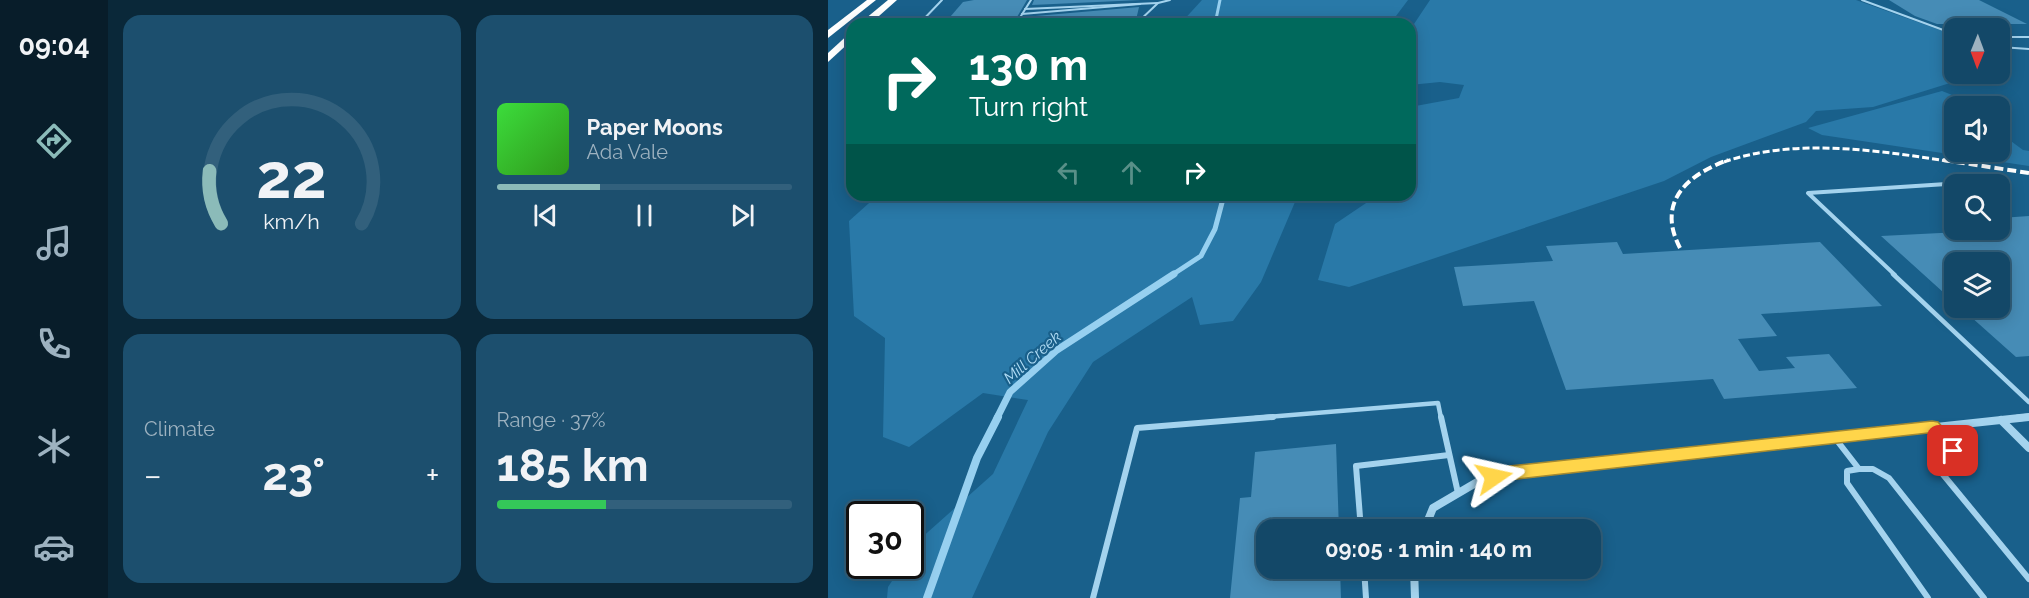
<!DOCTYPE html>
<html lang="en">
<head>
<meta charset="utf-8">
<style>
  :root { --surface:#134868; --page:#1c4f6e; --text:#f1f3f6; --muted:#9db2c0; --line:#32607c; --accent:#8bbbb9 }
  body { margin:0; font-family:Raleway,sans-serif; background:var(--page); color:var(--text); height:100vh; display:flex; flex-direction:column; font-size:22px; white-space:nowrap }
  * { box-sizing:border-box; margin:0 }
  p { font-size:20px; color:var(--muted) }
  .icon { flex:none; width:33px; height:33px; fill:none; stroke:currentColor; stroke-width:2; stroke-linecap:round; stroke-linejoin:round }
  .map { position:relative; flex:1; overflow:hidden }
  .side { display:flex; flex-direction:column; gap:15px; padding:15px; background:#0a2839; width:720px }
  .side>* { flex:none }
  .guide { position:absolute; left:18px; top:18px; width:570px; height:183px; border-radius:18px; box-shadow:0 3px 15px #0003,0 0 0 2px var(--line); background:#00695c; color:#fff; overflow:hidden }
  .needle { width:39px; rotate:181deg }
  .buttons { position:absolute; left:1116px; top:18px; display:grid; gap:12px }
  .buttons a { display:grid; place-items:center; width:66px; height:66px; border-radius:12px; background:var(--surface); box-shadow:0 3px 15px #0003,0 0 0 2px var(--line); font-size:30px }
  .speed { position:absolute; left:18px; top:501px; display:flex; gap:12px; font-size:30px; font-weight:700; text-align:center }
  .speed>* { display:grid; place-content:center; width:78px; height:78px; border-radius:50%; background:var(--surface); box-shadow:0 3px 15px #0003,0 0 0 2px var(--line); line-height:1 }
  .speed .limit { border:3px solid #111; border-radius:9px; background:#fff; color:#111 }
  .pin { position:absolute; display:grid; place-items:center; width:51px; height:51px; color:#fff; margin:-26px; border-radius:12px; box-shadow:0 3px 9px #0006 }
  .me { position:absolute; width:66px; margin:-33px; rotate:79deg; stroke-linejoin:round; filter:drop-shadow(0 0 4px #0008) }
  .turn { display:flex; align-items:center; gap:21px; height:126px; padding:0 24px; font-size:27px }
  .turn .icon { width:78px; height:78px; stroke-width:2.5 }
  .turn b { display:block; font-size:42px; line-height:51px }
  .lanes { display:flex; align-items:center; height:57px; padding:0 24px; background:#0003; justify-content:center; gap:30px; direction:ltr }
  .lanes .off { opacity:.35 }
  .big { font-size:45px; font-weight:700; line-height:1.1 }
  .side .card { flex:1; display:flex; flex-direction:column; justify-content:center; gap:9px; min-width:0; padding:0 21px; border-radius:18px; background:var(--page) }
  .side .dial { align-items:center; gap:0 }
  .dial svg { height:156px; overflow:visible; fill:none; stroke:var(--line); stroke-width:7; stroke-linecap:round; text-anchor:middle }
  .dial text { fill:var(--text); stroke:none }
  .song { display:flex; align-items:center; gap:18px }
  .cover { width:72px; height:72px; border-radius:9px; background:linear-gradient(135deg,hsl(120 70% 55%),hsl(110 70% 35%)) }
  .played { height:6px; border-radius:3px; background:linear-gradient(90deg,var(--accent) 35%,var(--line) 35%) }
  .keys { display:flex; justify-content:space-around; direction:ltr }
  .heat { display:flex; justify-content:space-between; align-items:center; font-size:33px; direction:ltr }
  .charge { height:9px; border-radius:4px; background:linear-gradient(90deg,#34c759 37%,var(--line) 0) }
  .side .tiles { flex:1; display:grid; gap:15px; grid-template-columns:repeat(2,1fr) }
  .trip { position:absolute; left:428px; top:519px; width:345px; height:60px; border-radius:18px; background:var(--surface); box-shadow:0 3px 15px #0003,0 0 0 2px var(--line); font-weight:700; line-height:60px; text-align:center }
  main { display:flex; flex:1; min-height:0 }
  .dock { display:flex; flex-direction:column; width:108px; justify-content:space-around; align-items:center; background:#081d2a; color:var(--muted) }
  .dock .icon { width:42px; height:42px }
  .dock .on { color:var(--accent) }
  .dock b { font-size:27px; color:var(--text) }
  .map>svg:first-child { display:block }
  .green { fill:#2979a8 }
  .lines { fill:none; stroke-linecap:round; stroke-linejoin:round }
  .stream-far3 { stroke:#97d0f0; stroke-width:3 }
  .stream-far2 { stroke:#97d0f0; stroke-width:5 }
  .stream-far1 { stroke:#97d0f0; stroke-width:7 }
  .stream { stroke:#97d0f0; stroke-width:8 }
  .building { fill:#468cb6 }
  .service-far3 { stroke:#a4d3ee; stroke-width:2 }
  .service-far2 { stroke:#a4d3ee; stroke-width:4 }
  .service-far1 { stroke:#a4d3ee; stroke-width:4.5 }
  .service { stroke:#a4d3ee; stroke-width:6 }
  .minor-far1 { stroke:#a4d3ee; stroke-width:7 }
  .minor { stroke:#a4d3ee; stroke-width:8 }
  .motorway { fill:#fff; fill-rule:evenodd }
  .rail-far1 { stroke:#fff; stroke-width:3; stroke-dasharray:7 3; stroke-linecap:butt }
  .rail { stroke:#fff; stroke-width:4; stroke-dasharray:9 4; stroke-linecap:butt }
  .route { fill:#ffd54a; stroke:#a68a30; stroke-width:1.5 }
  .labels { text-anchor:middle; stroke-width:4.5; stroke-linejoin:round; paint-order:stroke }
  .water-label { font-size:16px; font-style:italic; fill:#b0dcf5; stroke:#19608b }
</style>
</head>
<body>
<main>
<nav class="dock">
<b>09:04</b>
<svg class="icon on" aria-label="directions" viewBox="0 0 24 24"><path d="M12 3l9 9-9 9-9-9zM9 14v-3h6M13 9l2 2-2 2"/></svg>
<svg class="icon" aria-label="music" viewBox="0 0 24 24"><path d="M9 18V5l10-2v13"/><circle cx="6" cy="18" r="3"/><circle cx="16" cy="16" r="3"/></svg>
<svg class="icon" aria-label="phone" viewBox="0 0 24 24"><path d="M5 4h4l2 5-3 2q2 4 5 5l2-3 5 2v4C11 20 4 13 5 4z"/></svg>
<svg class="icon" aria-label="climate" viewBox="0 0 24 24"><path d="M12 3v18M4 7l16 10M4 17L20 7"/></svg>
<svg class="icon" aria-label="car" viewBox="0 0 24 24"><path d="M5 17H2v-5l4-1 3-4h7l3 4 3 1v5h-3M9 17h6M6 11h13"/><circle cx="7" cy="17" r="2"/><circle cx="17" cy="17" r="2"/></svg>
</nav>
<section class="side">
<div class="tiles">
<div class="card dial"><svg viewBox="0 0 100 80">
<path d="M14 69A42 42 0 1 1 86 69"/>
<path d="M14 69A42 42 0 0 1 8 42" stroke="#8bbbb9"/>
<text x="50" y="56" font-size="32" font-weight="700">22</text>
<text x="50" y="72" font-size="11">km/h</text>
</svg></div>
<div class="card">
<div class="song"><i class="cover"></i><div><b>Paper Moons</b><p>Ada Vale</p></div></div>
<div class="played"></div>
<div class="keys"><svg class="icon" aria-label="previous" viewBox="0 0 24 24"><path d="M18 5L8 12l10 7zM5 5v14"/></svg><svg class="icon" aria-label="pause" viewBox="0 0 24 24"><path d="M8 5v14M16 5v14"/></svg><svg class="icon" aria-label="next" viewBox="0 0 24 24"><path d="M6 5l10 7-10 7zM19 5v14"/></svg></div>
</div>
<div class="card"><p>Climate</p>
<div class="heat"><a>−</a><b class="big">23°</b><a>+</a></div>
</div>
<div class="card"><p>Range · 37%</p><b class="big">185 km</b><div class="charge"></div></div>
</div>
</section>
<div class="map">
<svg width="1201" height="598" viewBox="0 0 1201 598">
  <rect width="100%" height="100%" fill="#19608b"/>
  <g class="green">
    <polygon points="374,0 580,0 562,24 352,24"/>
    <polygon points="602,0 1028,0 1126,35 1126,74 1151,74 1045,107 988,111 978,122 883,157 836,181 521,287 490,280 507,224 544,199 543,195 582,195 582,107 631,98 636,85 612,82 582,85 582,30"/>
    <polygon points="1114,91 1137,100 1128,101 1135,106 1126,106 1126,152 1172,152 1172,133 1195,150 1201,151 1201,166 994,135 980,128"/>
    <polygon points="50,195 470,195 433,282 405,321 372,325 364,297 265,362 220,432 144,598 59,598 60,587 74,566 82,566 83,553 91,540 165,474 200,400 155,393 81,447 55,437 57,338 26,316 21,221"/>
  </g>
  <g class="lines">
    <polyline class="stream-far3" points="387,24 392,0"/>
    <polyline class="stream-far2" points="344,275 373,256 387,229 396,195"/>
    <polyline class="stream-far1" points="169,418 182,392 229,350 346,274"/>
    <polyline class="stream" points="99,598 149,458 170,417"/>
  </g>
  <g class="building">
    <polygon points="146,0 199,0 185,24 116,24 135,2"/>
    <polygon points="206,0 313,0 204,5"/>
    <polygon points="1061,0 1151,0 1199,24 1109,24 1087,16"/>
    <polygon points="311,7 308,20 298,23 192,24 196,17"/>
    <polygon points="1201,216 1201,356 1188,357 1133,308 1172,308 1172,262 1126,262 1126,302 1053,236 1172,230 1172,218"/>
    <polygon points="789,242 795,254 992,242 1054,306 933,314 949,336 910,339 931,371 967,368 958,357 1001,354 1029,388 896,399 885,379 738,390 706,301 635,306 626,267 725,261 718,246"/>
    <polygon points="508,444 511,530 438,530 438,568 512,568 513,598 402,598 412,498 423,497 427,452"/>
  </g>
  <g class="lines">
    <g class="service-far3">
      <polyline points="1034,0 1126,34"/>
      <polyline points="197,9 330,3"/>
      <polyline points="194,14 312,4"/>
      <polyline points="91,24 114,0"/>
      <polyline points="188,24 203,0"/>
      <polyline points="308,24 330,3 342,0"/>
      <polyline points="1172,37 1201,37"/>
      <polyline points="1172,47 1201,49"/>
    </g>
    <polyline class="service-far2" points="1067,275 980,193 1134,183"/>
    <g class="service-far1">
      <polyline points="1065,274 1201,402"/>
      <polyline points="427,418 610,403 613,418"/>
    </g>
    <g class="service">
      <polyline points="613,417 630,493"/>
      <polyline points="1104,427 1136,463 1108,466 1201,579"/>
      <polyline points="1007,438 1031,469 1045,469 1061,478 1156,598"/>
      <polyline points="1031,469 1019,471 1019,483 1100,598"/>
      <polyline points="533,530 528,466 621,455"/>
      <polyline points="536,568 538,598"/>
      <polyline points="265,598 309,428 445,417"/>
    </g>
    <polyline class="minor-far1" points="1190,418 1201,417"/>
    <g class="minor">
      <polyline points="1173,420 1201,448"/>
      <polyline points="596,530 605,508 651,481 681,473 1201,417"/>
      <polyline points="586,568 587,598"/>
    </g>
    <g class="motorway">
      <polygon points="39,0 48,0 0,38 0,30"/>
      <polygon points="60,0 69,0 42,24 31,24"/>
      <polygon points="24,31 24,40 0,62 0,53"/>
    </g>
    <path class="rail-far1" d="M896 162C967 137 1054 151 1126 162"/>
    <g class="rail">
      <polyline points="1115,160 1201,173"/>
      <path d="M852 248C828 202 859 175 900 160"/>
    </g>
  </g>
  <polygon class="route" points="1104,421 1110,422 1131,446 1134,451 1131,456 1119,456 1100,433 681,480 666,484 660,482 657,477 660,472 681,466"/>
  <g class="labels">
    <g class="water-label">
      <text transform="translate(204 357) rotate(-41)" y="6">Mill Creek</text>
    </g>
  </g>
</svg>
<div class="buttons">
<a><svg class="needle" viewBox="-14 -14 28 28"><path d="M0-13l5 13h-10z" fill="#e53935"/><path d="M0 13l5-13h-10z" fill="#9db2c0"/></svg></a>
<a><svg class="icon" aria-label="sound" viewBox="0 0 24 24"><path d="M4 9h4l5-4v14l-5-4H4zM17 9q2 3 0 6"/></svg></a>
<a><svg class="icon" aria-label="search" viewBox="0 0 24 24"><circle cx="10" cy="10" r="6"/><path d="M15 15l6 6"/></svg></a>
<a><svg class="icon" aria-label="layers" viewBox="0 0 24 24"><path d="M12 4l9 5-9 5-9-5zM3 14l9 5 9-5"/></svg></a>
</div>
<div class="speed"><div class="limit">30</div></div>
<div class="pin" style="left:1125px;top:451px;background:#d93025"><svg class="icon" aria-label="arrive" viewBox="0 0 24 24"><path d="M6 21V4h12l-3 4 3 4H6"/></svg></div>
<svg class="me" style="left:666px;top:477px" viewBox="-20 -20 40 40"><path d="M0-17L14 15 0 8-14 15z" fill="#ffd54a" stroke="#fff" stroke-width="4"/></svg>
<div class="trip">09:05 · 1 min · 140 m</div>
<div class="guide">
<div class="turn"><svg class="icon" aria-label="right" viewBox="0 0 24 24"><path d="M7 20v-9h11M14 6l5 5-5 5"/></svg><div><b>130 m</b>Turn right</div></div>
<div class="lanes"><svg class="icon off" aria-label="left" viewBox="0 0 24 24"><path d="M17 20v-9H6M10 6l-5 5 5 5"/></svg><svg class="icon off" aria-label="ahead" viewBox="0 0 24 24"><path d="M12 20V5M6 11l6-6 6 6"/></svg><svg class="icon" aria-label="right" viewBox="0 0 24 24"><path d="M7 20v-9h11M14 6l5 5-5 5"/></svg></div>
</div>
</div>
</main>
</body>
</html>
